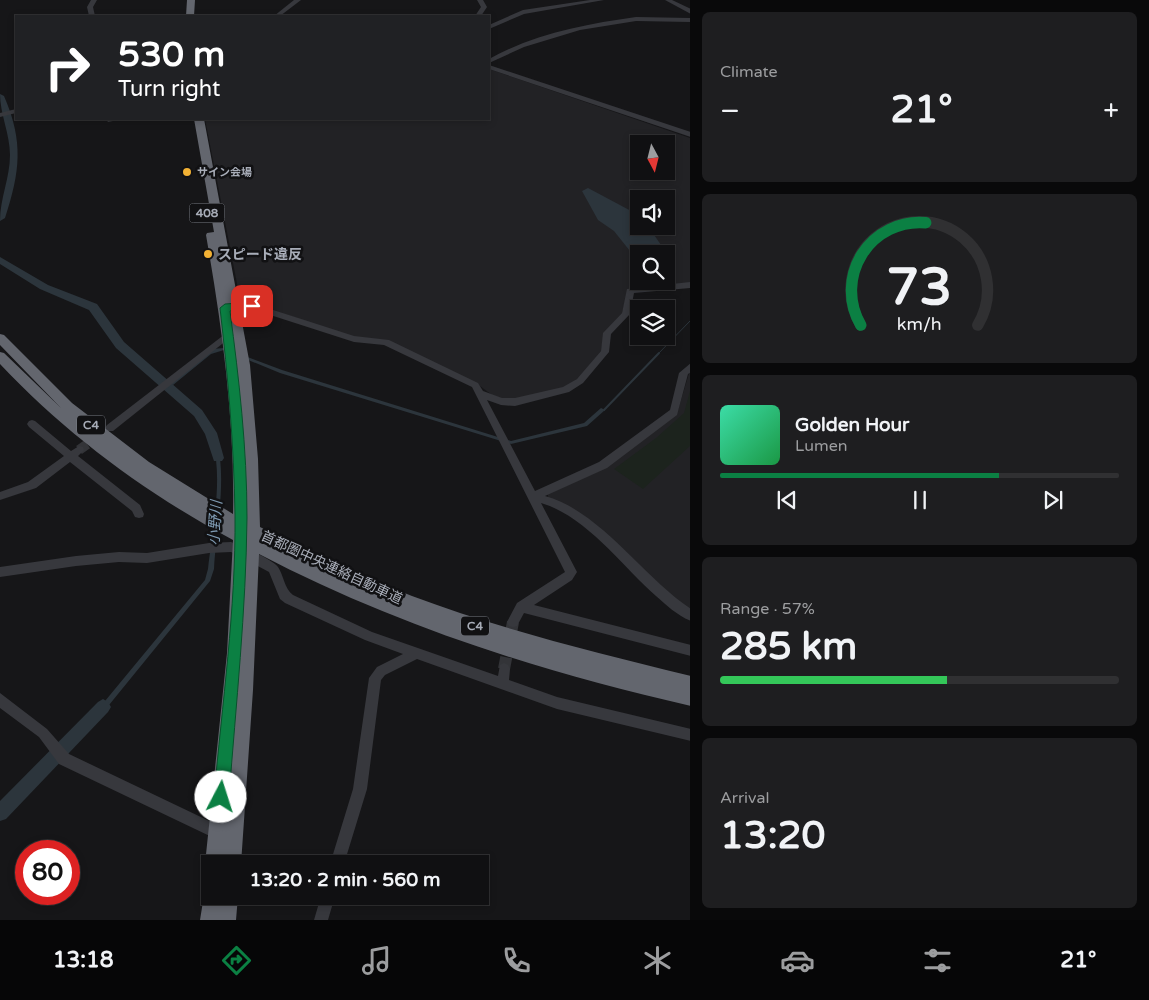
<!DOCTYPE html>
<html lang="en">
<head>
<meta charset="utf-8">
<style>
  :root { --surface:#101012; --page:#1e1e20; --text:#f1f3f6; --muted:#9c9d9f; --line:#303032; --accent:#0b8043 }
  body { margin:0; font-family:"Varela Round","Noto Sans JP",sans-serif; background:var(--page); color:var(--text); height:100vh; display:flex; flex-direction:column; font-size:19px; white-space:nowrap }
  * { box-sizing:border-box; margin:0 }
  p { font-size:16px; color:var(--muted) }
  .icon { flex:none; width:28px; height:28px; fill:none; stroke:currentColor; stroke-width:2; stroke-linecap:round; stroke-linejoin:round }
  .map { position:relative; flex:1; overflow:hidden }
  .details { display:flex; flex-direction:column; gap:12px; padding:12px; background:#09090a; width:459px }
  .details>* { flex:none }
  .hud { position:absolute; left:15px; top:15px; width:475px; height:105px; border-radius:0px; box-shadow:0 2px 8px #0003,0 0 0 1px var(--line); background:#202124; color:#fff; overflow:hidden }
  .needle { width:32px; rotate:173deg }
  .buttons { position:absolute; left:630px; top:135px; display:grid; gap:10px }
  .buttons a { display:grid; place-items:center; width:45px; height:45px; border-radius:0px; background:var(--surface); box-shadow:0 2px 8px #0003,0 0 0 1px var(--line); font-size:25px }
  .speed { position:absolute; left:15px; top:840px; display:flex; gap:10px; font-size:25px; font-weight:700; text-align:center }
  .speed>* { display:grid; place-content:center; width:65px; height:65px; border-radius:50%; background:var(--surface); box-shadow:0 2px 8px #0003,0 0 0 1px var(--line); line-height:1 }
  .speed .limit { border:8px solid #d22; background:#fff; color:#111 }
  .pin { position:absolute; display:grid; place-items:center; width:42px; height:42px; color:#fff; margin:-21px; border-radius:10px; box-shadow:0 2px 8px #0006 }
  .me { position:absolute; width:55px; margin:-28px; rotate:5deg; stroke-linejoin:round; filter:drop-shadow(0 0 4px #0008) }
  .turn { display:flex; align-items:center; gap:18px; height:105px; padding:0 20px; font-size:22px }
  .turn .icon { width:65px; height:65px; stroke-width:2.5 }
  .turn b { display:block; font-size:35px; line-height:42px }
  .big { font-size:38px; font-weight:700; line-height:1.1 }
  .details .card { flex:1; display:flex; flex-direction:column; justify-content:center; gap:8px; min-width:0; padding:0 18px; border-radius:8px; background:var(--page) }
  .details .dial { align-items:center; gap:0 }
  .dial svg { height:130px; overflow:visible; fill:none; stroke:var(--line); stroke-width:7; stroke-linecap:round; text-anchor:middle }
  .dial text { fill:var(--text); stroke:none }
  .song { display:flex; align-items:center; gap:15px }
  .cover { width:60px; height:60px; border-radius:8px; background:linear-gradient(135deg,hsl(160 70% 55%),hsl(140 70% 35%)) }
  .played { height:5px; border-radius:2px; background:linear-gradient(90deg,var(--accent) 70%,var(--line) 70%) }
  .keys { display:flex; justify-content:space-around; direction:ltr }
  .heat { display:flex; justify-content:space-between; align-items:center; font-size:28px; direction:ltr }
  .charge { height:8px; border-radius:4px; background:linear-gradient(90deg,#34c759 57%,var(--line) 0) }
  .trip { position:absolute; left:201px; top:855px; width:288px; height:50px; border-radius:0px; background:var(--surface); box-shadow:0 2px 8px #0003,0 0 0 1px var(--line); font-weight:700; line-height:50px; text-align:center }
  .dock { display:flex; height:80px; justify-content:space-around; align-items:center; background:#060607; color:var(--muted) }
  .dock .icon { width:35px; height:35px }
  .dock .current { color:var(--accent) }
  .dock b { font-size:22px; color:var(--text) }
  main { display:flex; flex:1; min-height:0 }
  .map>svg:first-child { display:block }
  .built { fill:#222225; fill-rule:evenodd }
  .green { fill:#1c231d }
  .water { fill:#2c353c }
  .lines { fill:none; stroke-linecap:round; stroke-linejoin:round }
  .stream-far1 { stroke:#2c353c; stroke-width:1 }
  .stream { stroke:#2c353c; stroke-width:2 }
  .river { fill:#2c353c; fill-rule:evenodd }
  .minor-tunnel-far1 { stroke:#333438; stroke-width:10; stroke-dasharray:10 5; stroke-linecap:butt }
  .minor-tunnel { stroke:#333438; stroke-width:12; stroke-dasharray:12 6; stroke-linecap:butt }
  .minor { fill:#37383d; fill-rule:evenodd }
  .highway { fill:#63666e; fill-rule:evenodd }
  .route { fill:#0b8043; stroke:#07532c }
  .poi-dot { fill:#f2b134; stroke:#111113; stroke-width:2 }
  .labels { text-anchor:middle; stroke-width:5; stroke-linejoin:round; paint-order:stroke }
  .far-poi-label { font-size:11px; font-weight:bold; fill:#a8adb8; stroke:#111113; text-anchor:start }
  .shield { fill:#111113; stroke:#7b7e86; stroke-width:1 }
  .shield-label { font-size:12px; font-weight:bold; fill:#a8adb8 }
  .poi-label { font-size:14px; font-weight:bold; fill:#a8adb8; stroke:#111113; text-anchor:start }
  .street-label { font-size:14px; fill:#a8adb8; stroke:#111113 }
  .water-label { font-size:15px; font-style:italic; fill:#7f9bb3; stroke:#111113 }
</style>
</head>
<body>
<main>
<div class="map">
<svg width="691" height="920" viewBox="0 0 691 920">
  <rect width="100%" height="100%" fill="#161618"/>
  <g class="built">
    <path d="M489 69 690 138V283L628 290 622 313 604 333 601 351 580 377 561 390 506 400 492 395 476 383 390 342 354 338 253 303 241 304 205 119H489ZM639 144H666V171H639ZM639 199H666V226H639ZM639 254H666V281H639Z"/>
    <polygon points="690,370 690,612 624,556 548,498 548,494 599,471 678,410"/>
  </g>
  <polygon class="green" points="690,391 690,446 643,489 614,469 656,438 684,413"/>
  <g class="water">
    <polygon points="588,188 633,212 639,216 639,226 648,226 661,245 657,249 630,251 614,231 598,220 582,191"/>
    <polygon points="224,348 282,370 511,441 584,423 601,408 605,410 587,426 511,444 280,373 224,350 211,354 173,385 169,383 212,349"/>
    <path d="M217 442C227 480 216 530 214 569L210 581 96 721 91 718 205 580 208 569C212 532 223 480 213 444Z"/>
  </g>
  <g class="lines">
    <polyline class="stream-far1" points="658,354 691,320"/>
    <polyline class="stream" points="604,410 659,353"/>
    <g class="river">
      <path d="M0 94 4 96C24 142 20 172 5 218L0 221C0 198 10 178 10 155 10 134 0 114 0 94Z"/>
      <polygon points="0,257 48,285 97,304 124,342 202,410 217,433 224,458 222,461 214,461 205,434 194,416 116,348 89,310 40,289 0,264"/>
      <polygon points="103,699 108,702 111,707 108,712 6,819 0,821 0,801 98,702"/>
    </g>
    <polyline class="minor-tunnel-far1" points="79,450 99,436"/>
    <polyline class="minor-tunnel" points="504,669 513,622"/>
    <g class="minor">
      <polygon points="91,0 97,0 93,7 95,16 89,16 87,7"/>
      <polygon points="294,0 301,0 280,16 274,16"/>
      <polygon points="477,0 483,0 487,7 481,16 475,16 481,7"/>
      <polygon points="590,0 604,0 524,14 489,29 489,25 523,10"/>
      <polygon points="665,0 672,0 691,9 691,14"/>
      <path d="M636 17 691 18V22L636 21 580 30 524 47 489 63V59C534 34 585 24 636 17Z"/>
      <polygon points="489,65 691,132 691,137 489,69"/>
      <polygon points="16,109 16,113 0,117 0,113"/>
      <polygon points="106,119 112,119 113,121 108,122"/>
      <path d="M691 282V288L634 293 630 314 611 334 609 352 583 383 569 392 515 406 501 405 487 400 535 491 599 462 670 410 679 373 691 363V372L688 374 677 415 607 468 545 496C600 511 643 577 691 609V621C678 616 666 605 656 596 622 566 586 516 541 503L577 572 572 580 534 605 691 645V656L524 613 517 626 513 627 509 626 507 622 517 603 565 572 472 387 384 345 354 342 252 309 226 310 222 307 226 304 252 303 354 336 389 340 478 383 483 391 502 398H515L563 387 577 379 601 351 603 333 622 313 627 289Z"/>
      <polygon points="229,331 233,334 232,336 113,431 107,431 105,428 107,425"/>
      <polygon points="32,420 35,421 71,451 79,446 83,447 84,450 78,456 140,505 144,514 143,517 139,518 135,517 132,511 70,462 36,488 0,500 0,492 28,482 64,456 29,427 27,424 29,421"/>
      <path d="M231 542C241 546 272 559 278 567 284 576 284 588 293 595L372 632 498 676 500 665 504 663 508 665 510 669 509 680 557 697 691 729V741L557 709 417 659 385 675 381 680 367 789 344 864H330L353 789 369 678 377 667 403 654 365 640 285 603 280 599 269 572 231 552 209 553 147 563 119 562 76 566 0 577V567L76 556 119 552 147 553 209 543Z"/>
      <polygon points="0,693 47,729 69,754 226,829 228,834 226,839 221,841 216,839 59,764 39,737 0,708"/>
      <polygon points="321,896 335,896 328,920 314,920"/>
    </g>
    <g class="highway">
      <polygon points="187,0 195,0 194,16 186,16"/>
      <path d="M194 119H204L250 365 258 459 260 527C310 552 360 576 412 596 503 630 597 653 691 676V706C541 672 395 625 259 554L253 690 241 864H210V871H208L205 864 227 653 233 540C147 494 67 435 0 364V352L4 353 61 408 0 345V334L4 335 72 403 149 462 233 514C235 420 222 327 206 235L207 233 214 232Z"/>
      <polygon points="210,887 210,896 238,896 236,920 200,920 205,889"/>
    </g>
  </g>
  <path class="route" d="M252 302 255 303V308L230 311C239 379 247 448 247 518 246 611 236 704 229 797L226 803 221 805 216 803 214 797C222 704 236 609 235 515 234 445 228 377 220 308L225 304Z"/>
  <g class="poi-dot">
    <circle cx="187" cy="172" r="5"/>
    <circle cx="208" cy="254" r="5"/>
  </g>
  <g class="labels">
    <g class="far-poi-label">
      <text x="197" y="176">サイン会場</text>
    </g>
    <g class="shield">
      <rect x="189.5" y="203.5" width="35" height="19" rx="4"/>
      <rect x="77" y="415.5" width="28" height="19" rx="4"/>
      <rect x="461" y="616.5" width="28" height="19" rx="4"/>
    </g>
    <g class="shield-label">
      <text x="207" y="217">408</text>
      <text x="91" y="429">C4</text>
      <text x="475" y="630">C4</text>
    </g>
    <g class="poi-label">
      <text x="218" y="259">スピード違反</text>
    </g>
    <g class="street-label">
      <text transform="translate(332 567) rotate(25)" y="5">首都圏中央連絡自動車道</text>
    </g>
    <g class="water-label">
      <text transform="translate(215 523) rotate(-86)" y="5">小野川</text>
    </g>
  </g>
</svg>
<div class="buttons">
<a><svg class="needle" viewBox="-14 -14 28 28"><path d="M0-13l5 13h-10z" fill="#e53935"/><path d="M0 13l5-13h-10z" fill="#9c9d9f"/></svg></a>
<a><svg class="icon" aria-label="sound" viewBox="0 0 24 24"><path d="M4 9h4l5-4v14l-5-4H4zM17 9q2 3 0 6"/></svg></a>
<a><svg class="icon" aria-label="search" viewBox="0 0 24 24"><circle cx="10" cy="10" r="6"/><path d="M15 15l6 6"/></svg></a>
<a><svg class="icon" aria-label="layers" viewBox="0 0 24 24"><path d="M12 4l9 5-9 5-9-5zM3 14l9 5 9-5"/></svg></a>
</div>
<div class="speed"><div class="limit">80</div></div>
<div class="pin" style="left:252px;top:306px;background:#d93025"><svg class="icon" aria-label="arrive" viewBox="0 0 24 24"><path d="M6 21V4h12l-3 4 3 4H6"/></svg></div>
<svg class="me" style="left:221px;top:797px" viewBox="-20 -20 40 40"><circle r="19" fill="#fff"/><path d="M0-13L10 11 0 6-10 11z" fill="#0b8043"/></svg>
<div class="trip">13:20 · 2 min · 560 m</div>
<div class="hud">
<div class="turn"><svg class="icon" aria-label="right" viewBox="0 0 24 24"><path d="M7 20v-9h11M14 6l5 5-5 5"/></svg><div><b>530 m</b>Turn right</div></div>
</div>
</div>
<section class="details">
<div class="card"><p>Climate</p>
<div class="heat"><a>−</a><b class="big">21°</b><a>+</a></div>
</div>
<div class="card dial"><svg viewBox="0 0 100 80">
<path d="M14 69A42 42 0 1 1 86 69"/>
<path d="M14 69A42 42 0 0 1 54 6" stroke="#0b8043"/>
<text x="50" y="56" font-size="32" font-weight="700">73</text>
<text x="50" y="72" font-size="11">km/h</text>
</svg></div>
<div class="card">
<div class="song"><i class="cover"></i><div><b>Golden Hour</b><p>Lumen</p></div></div>
<div class="played"></div>
<div class="keys"><svg class="icon" aria-label="previous" viewBox="0 0 24 24"><path d="M18 5L8 12l10 7zM5 5v14"/></svg><svg class="icon" aria-label="pause" viewBox="0 0 24 24"><path d="M8 5v14M16 5v14"/></svg><svg class="icon" aria-label="next" viewBox="0 0 24 24"><path d="M6 5l10 7-10 7zM19 5v14"/></svg></div>
</div>
<div class="card"><p>Range · 57%</p><b class="big">285 km</b><div class="charge"></div></div>
<div class="card"><p>Arrival</p><b class="big">13:20</b></div>
</section>
</main>
<nav class="dock">
<b>13:18</b>
<svg class="icon current" aria-label="directions" viewBox="0 0 24 24"><path d="M12 3l9 9-9 9-9-9zM9 14v-3h6M13 9l2 2-2 2"/></svg>
<svg class="icon" aria-label="music" viewBox="0 0 24 24"><path d="M9 18V5l10-2v13"/><circle cx="6" cy="18" r="3"/><circle cx="16" cy="16" r="3"/></svg>
<svg class="icon" aria-label="phone" viewBox="0 0 24 24"><path d="M5 4h4l2 5-3 2q2 4 5 5l2-3 5 2v4C11 20 4 13 5 4z"/></svg>
<svg class="icon" aria-label="climate" viewBox="0 0 24 24"><path d="M12 3v18M4 7l16 10M4 17L20 7"/></svg>
<svg class="icon" aria-label="car" viewBox="0 0 24 24"><path d="M5 17H2v-5l4-1 3-4h7l3 4 3 1v5h-3M9 17h6M6 11h13"/><circle cx="7" cy="17" r="2"/><circle cx="17" cy="17" r="2"/></svg>
<svg class="icon" aria-label="filters" viewBox="0 0 24 24"><path d="M4 7h16M4 17h16"/><circle cx="9" cy="7" r="2"/><circle cx="15" cy="17" r="2"/></svg>
<b>21°</b>
</nav>
</body>
</html>
